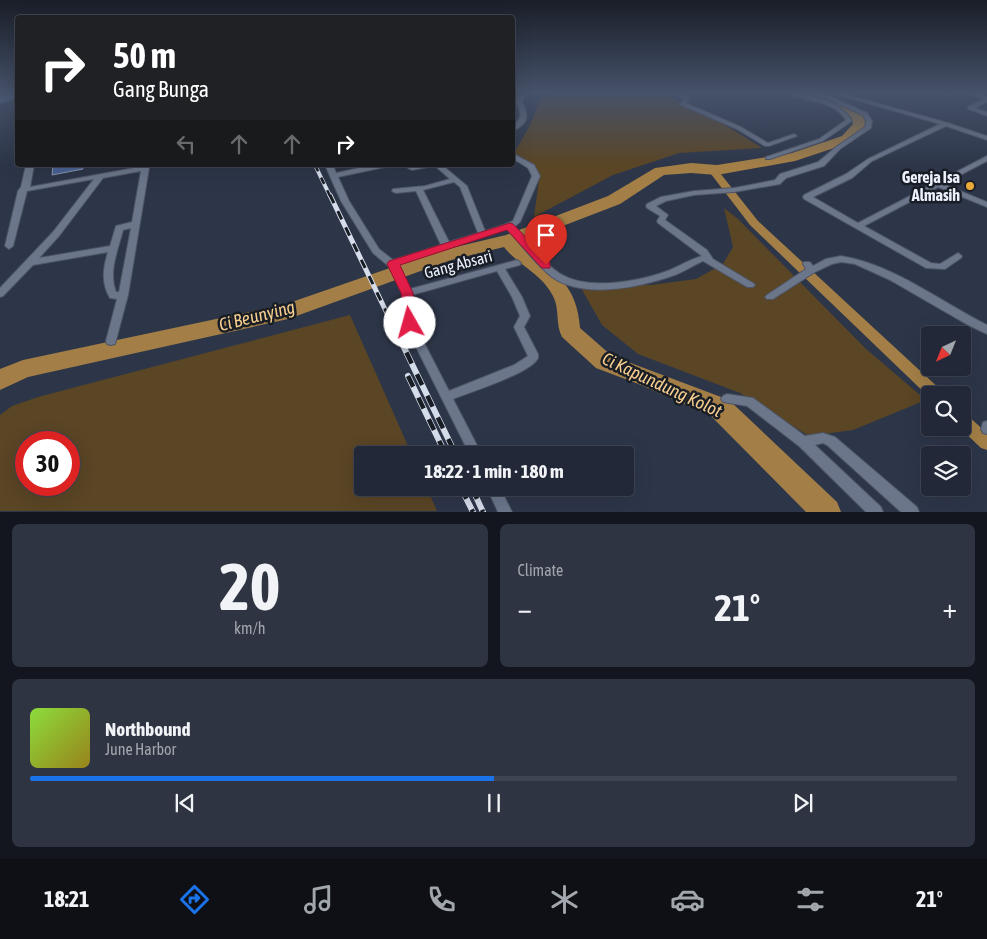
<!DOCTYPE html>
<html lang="en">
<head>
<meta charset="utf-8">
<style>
  :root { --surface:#222837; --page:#2e3442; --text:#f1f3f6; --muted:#a2a6ad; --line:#3f4452; --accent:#1a73e8 }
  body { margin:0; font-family:"Asap Condensed",sans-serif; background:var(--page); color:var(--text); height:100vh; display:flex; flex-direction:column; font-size:19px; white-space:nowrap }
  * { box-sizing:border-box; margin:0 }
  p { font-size:16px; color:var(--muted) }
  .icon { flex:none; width:28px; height:28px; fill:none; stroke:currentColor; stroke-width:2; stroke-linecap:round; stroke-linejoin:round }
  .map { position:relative; height:512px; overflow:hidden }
  .side { display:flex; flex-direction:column; gap:12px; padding:12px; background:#13161e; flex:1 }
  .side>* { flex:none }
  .guide { position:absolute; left:15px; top:15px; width:500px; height:152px; border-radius:5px; box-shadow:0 5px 20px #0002,0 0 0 1px var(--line); background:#202124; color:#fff; overflow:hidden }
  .needle { width:32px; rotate:223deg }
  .tools { position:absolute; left:921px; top:326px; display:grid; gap:10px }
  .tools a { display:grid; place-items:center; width:50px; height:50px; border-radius:5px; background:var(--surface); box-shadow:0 5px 20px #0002,0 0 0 1px var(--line); font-size:25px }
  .speed { position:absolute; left:15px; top:431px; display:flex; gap:10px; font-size:25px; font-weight:700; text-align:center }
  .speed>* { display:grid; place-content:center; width:65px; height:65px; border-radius:50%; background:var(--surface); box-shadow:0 5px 20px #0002,0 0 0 1px var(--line); line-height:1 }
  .speed .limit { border:8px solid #d22; background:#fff; color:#111 }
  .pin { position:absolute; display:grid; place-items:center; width:42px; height:42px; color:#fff; margin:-51px -21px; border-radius:50% 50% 50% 0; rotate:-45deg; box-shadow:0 0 5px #0007 }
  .pin .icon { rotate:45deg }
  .me { position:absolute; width:55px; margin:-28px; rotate:353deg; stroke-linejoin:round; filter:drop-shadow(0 0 4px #0008) }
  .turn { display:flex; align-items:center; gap:18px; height:105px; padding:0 15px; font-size:22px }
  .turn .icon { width:65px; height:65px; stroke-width:2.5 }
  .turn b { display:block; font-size:35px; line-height:42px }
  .lanes { display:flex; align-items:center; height:48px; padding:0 15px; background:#0003; justify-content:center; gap:25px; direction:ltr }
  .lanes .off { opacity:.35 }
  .big { font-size:38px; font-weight:700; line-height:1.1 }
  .side .card { flex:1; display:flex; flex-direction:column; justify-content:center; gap:8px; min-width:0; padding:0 18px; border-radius:8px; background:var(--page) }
  .side .dial { align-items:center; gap:0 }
  .dial b { font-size:65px; line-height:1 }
  .song { display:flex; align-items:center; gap:15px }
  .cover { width:60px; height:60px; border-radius:8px; background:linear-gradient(135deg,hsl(90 70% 55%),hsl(50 70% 35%)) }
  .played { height:5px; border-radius:2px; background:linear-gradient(90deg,var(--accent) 50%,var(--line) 50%) }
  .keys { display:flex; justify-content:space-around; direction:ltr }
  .heat { display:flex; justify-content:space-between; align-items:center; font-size:28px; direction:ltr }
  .side .tiles { flex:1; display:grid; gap:12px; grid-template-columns:1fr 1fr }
  .card:last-child { grid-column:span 2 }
  .trip { position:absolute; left:354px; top:446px; width:280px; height:50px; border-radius:5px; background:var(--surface); box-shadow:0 5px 20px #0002,0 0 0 1px var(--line); font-weight:700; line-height:50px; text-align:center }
  .tab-bar { display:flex; height:80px; justify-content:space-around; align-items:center; background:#0e1016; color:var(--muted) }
  .tab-bar .icon { width:35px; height:35px }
  .tab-bar .current { color:var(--accent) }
  .tab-bar b { font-size:22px; color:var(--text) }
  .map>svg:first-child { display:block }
  .green { fill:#5a4525; fill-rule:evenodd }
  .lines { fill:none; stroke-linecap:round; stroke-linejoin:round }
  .canal { fill:#a37f47; fill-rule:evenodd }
  .river { fill:#a37f47; fill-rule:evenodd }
  .building { fill:#4a6395; stroke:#8a96ac }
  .minor-casing { stroke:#4d5464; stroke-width:2 }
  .primary-casing { stroke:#4d5464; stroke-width:3 }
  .minor { fill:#6b768b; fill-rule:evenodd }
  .primary { fill:#6987c2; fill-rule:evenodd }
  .rail-far2-casing { stroke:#d6ddea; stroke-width:4 }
  .rail-far1-casing { stroke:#d6ddea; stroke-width:5 }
  .rail-casing { stroke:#d6ddea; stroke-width:6 }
  .rail-far2 { stroke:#191e26; stroke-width:2.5; stroke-dasharray:7; stroke-linecap:butt }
  .rail-far1 { stroke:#191e26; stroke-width:3; stroke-dasharray:9; stroke-linecap:butt }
  .rail { stroke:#191e26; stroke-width:4.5; stroke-dasharray:12; stroke-linecap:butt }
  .route { fill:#e11d48; stroke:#92132f }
  .poi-dot { fill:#eaaa39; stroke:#191e26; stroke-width:2 }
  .labels { text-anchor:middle; stroke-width:5; stroke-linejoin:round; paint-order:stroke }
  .poi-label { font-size:16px; font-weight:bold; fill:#ebf2fe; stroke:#191e26; text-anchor:end }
  .street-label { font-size:16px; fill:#ebf2fe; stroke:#191e26 }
  .water-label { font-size:18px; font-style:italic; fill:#f7ce8f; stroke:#191e26 }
</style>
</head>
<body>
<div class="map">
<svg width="987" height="512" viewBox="0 0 987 512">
  <rect width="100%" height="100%" fill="#2d3649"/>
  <g class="green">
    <polygon points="557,93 667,93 673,99 722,123 762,148 679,153 613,175 534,217 539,179 514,153 528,129 541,98"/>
    <polygon points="724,208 738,219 866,349 926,400 853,430 809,436 740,393 638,354 602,325 581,288 599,284 651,285 696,279 723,264 733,247"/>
    <path d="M350 315 412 455H362V488H427L437 511H0V415L12 406 38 397ZM26 442H69V485H26Z"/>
  </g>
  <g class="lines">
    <g class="canal">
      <polygon points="713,167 716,168 758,221 942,391 944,395 930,395 930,398 750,225 708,170"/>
      <polygon points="962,414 967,415 987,433 987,450 981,448 960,428 962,428"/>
    </g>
    <path class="river" d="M804 93 828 94 862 112 867 125 852 142 795 161 717 175 691 173 664 175 620 204 521 242C550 271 577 281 580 328L612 356 729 400 837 502 841 512H806L711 416 641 385 596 368 562 337C555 324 560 309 553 296 542 274 518 265 504 247L451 260 288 319 28 377 0 390V369L23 360 286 304 439 251 506 235 608 196 655 168 691 163 717 165 792 153 842 136 853 124 851 117Z"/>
  </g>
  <polygon class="building" points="53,165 82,165 83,169 52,175"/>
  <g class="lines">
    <defs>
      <g id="minor">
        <path d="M521 93H527L522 101C529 116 529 124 512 131V126C523 119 521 112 516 101Z"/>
        <path d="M674 93C680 93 685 94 690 98L686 103 741 127 768 143 794 134 797 136 769 146H765L737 129 681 105 680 104 684 99Z"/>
        <path d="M787 93C809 93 840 100 852 121L823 141 770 159H766V157L819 139 846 120C834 100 805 102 787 93Z"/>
        <path d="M815 93H823L867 113 872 121 871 128 840 149 824 166 786 178 780 184 734 192 694 195 666 201 656 206 668 215 665 220 707 250 713 259 753 283 755 285 753 287H747L703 261C694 265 685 271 675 275 641 287 584 300 552 277 535 264 522 245 507 229L398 264 410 289 517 260 521 263 520 265 505 269 522 297 530 316 524 327 538 354C538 358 539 358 536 361 524 375 473 391 453 399L482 455H470L408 331 402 293 392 269 373 253 341 201 325 165H333L336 173 373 165H386L385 167 338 177 349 201 379 249 393 260 441 245 416 191 396 193 392 191 393 189 425 186 450 179 434 165H442L467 186 485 231 506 224 513 221 532 176 528 168 512 158V153L514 154 534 165 540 176 520 222 514 227C528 242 541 261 559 273 588 292 641 281 670 270 681 265 691 259 702 256L658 223 657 221 660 216 647 208 646 206 647 204 661 197 694 191 734 188 775 180 780 174 818 162 836 147 865 127 866 121 863 115ZM454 182 460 187 478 233 449 242 423 190ZM497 271 512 297 520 316 514 327 528 356 514 365 449 391 418 331 412 295Z"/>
        <polygon points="831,93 841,93 948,123 987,136 987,140 946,126 872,161 852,178 813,197 858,223 987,156 987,161 943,184 987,202 987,207 938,187 864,226 931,263 940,264 958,253 962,256 961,258 945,269 926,268 804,199 803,197 804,195 846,174 868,159 940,124"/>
        <polygon points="949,93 956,93 951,96 949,95"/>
        <polygon points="968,93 977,93 987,96 987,102 975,108 987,112 987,116 968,109 968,107 984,99"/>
        <path d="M26 165H34L30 187 145 166 149 168 128 295 115 344 111 345 107 344 106 341 117 299 110 298C101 283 103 268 108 252L33 265 3 296 0 297V288L53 232 94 179 27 191 13 246 9 249 5 246 18 191 21 187ZM141 171 132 222 116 226 110 246 39 258 59 236 103 178ZM131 228 119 292H116C108 272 118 250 123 230Z"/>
        <polygon points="416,165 429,165 428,167 412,170 408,168"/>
        <path d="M841 256C895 265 939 301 987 325V334L968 325 890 280 855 264 841 262 832 264 815 272 773 299H767L765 297 767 295 806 269 803 264 804 262H810L813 266 826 259Z"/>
        <polygon points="727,394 753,398 805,436 823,433 835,437 917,507 919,512 901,512 827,445 823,443 815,445 881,507 883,512 866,512 799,446 747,406 723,402 721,399 723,396"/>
        <polygon points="987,421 987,434 983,433 981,429 983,422"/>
        <polygon points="487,488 500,488 512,512 498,512"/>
      </g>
      <polygon id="primary" points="13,93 18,93 18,97 0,103 0,97"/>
    </defs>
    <use href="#minor" class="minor-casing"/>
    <use href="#primary" class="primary-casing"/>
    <use href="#minor" class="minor"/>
    <use href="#primary" class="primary"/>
    <defs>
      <polyline id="rail-far2" points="315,165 330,196"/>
      <polyline id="rail-far1" points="330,195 396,332"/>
      <g id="rail">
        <polyline points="396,331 456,455"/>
        <polyline points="408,376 446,455"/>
        <polyline points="461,488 473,512"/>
        <polyline points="472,488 483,512"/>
      </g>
    </defs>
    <use href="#rail-far2" class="rail-far2-casing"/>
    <use href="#rail-far1" class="rail-far1-casing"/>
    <use href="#rail" class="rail-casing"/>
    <use href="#rail-far2" class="rail-far2"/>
    <use href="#rail-far1" class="rail-far1"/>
    <use href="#rail" class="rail"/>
  </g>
  <linearGradient id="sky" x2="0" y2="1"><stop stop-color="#191e28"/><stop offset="0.56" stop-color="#46526a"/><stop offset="1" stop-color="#46526a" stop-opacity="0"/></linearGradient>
  <rect width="987" height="165" fill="url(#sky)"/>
  <polygon class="route" points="510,223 513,224 550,262 550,268 542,268 507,230 400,265 413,293 417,323 410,327 406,326 401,293 387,264 389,261"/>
  <circle class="poi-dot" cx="970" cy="186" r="5"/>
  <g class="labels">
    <g class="poi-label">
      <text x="960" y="183">Gereja Isa<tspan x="960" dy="18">Almasih</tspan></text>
    </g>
    <g class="street-label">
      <text transform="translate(458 264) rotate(-15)" y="6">Gang Absari</text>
    </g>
    <g class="water-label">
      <text transform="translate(257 316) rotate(-14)" y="6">Ci Beunying</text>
      <text transform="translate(662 385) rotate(25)" y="6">Ci Kapundung Kolot</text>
    </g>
  </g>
</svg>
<div class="tools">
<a><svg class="needle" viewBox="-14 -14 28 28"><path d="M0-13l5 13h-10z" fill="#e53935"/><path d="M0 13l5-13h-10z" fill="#a2a6ad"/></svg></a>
<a><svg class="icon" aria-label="search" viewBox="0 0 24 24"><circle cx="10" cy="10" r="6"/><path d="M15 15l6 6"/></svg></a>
<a><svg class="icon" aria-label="layers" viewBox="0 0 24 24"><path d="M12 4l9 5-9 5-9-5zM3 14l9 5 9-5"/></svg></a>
</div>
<div class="speed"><div class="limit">30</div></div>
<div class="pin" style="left:546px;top:265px;background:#d93025"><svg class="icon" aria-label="arrive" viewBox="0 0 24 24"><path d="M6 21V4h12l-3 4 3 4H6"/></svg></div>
<svg class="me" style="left:410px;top:323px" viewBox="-20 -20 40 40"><circle r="19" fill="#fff"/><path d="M0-13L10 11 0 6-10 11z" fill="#e11d48"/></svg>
<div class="trip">18:22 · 1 min · 180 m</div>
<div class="guide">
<div class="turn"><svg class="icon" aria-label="right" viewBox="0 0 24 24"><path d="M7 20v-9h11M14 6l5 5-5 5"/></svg><div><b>50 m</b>Gang Bunga</div></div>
<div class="lanes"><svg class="icon off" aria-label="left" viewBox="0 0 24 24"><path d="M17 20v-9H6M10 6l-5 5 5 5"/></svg><svg class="icon off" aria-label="ahead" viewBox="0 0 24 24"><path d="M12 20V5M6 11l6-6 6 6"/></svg><svg class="icon off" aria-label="ahead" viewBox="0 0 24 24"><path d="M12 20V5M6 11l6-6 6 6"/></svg><svg class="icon" aria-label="right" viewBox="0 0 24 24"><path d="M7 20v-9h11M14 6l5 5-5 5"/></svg></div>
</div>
</div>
<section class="side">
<div class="tiles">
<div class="card dial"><b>20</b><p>km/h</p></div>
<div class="card"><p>Climate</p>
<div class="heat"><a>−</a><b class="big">21°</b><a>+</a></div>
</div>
<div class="card">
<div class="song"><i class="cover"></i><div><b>Northbound</b><p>June Harbor</p></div></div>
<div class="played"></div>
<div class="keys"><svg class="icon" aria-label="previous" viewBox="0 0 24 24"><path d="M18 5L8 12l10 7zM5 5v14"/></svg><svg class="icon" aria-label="pause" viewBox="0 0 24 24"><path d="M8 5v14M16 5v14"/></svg><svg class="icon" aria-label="next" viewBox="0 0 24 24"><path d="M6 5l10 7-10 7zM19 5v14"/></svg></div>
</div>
</div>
</section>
<nav class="tab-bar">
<b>18:21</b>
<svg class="icon current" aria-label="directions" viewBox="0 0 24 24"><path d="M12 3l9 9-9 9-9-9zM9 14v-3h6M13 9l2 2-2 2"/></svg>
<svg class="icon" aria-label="music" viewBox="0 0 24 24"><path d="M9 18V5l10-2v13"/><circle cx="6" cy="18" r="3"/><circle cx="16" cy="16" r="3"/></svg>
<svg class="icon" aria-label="phone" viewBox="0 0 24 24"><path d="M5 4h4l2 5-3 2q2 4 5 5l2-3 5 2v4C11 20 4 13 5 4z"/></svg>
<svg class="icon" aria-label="climate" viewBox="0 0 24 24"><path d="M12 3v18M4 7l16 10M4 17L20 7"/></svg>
<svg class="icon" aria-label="car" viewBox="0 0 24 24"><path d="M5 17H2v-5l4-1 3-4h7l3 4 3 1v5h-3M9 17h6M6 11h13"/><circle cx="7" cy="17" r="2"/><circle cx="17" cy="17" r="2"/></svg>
<svg class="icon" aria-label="filters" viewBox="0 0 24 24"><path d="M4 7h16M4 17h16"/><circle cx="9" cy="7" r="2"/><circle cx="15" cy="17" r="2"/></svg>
<b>21°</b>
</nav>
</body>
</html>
